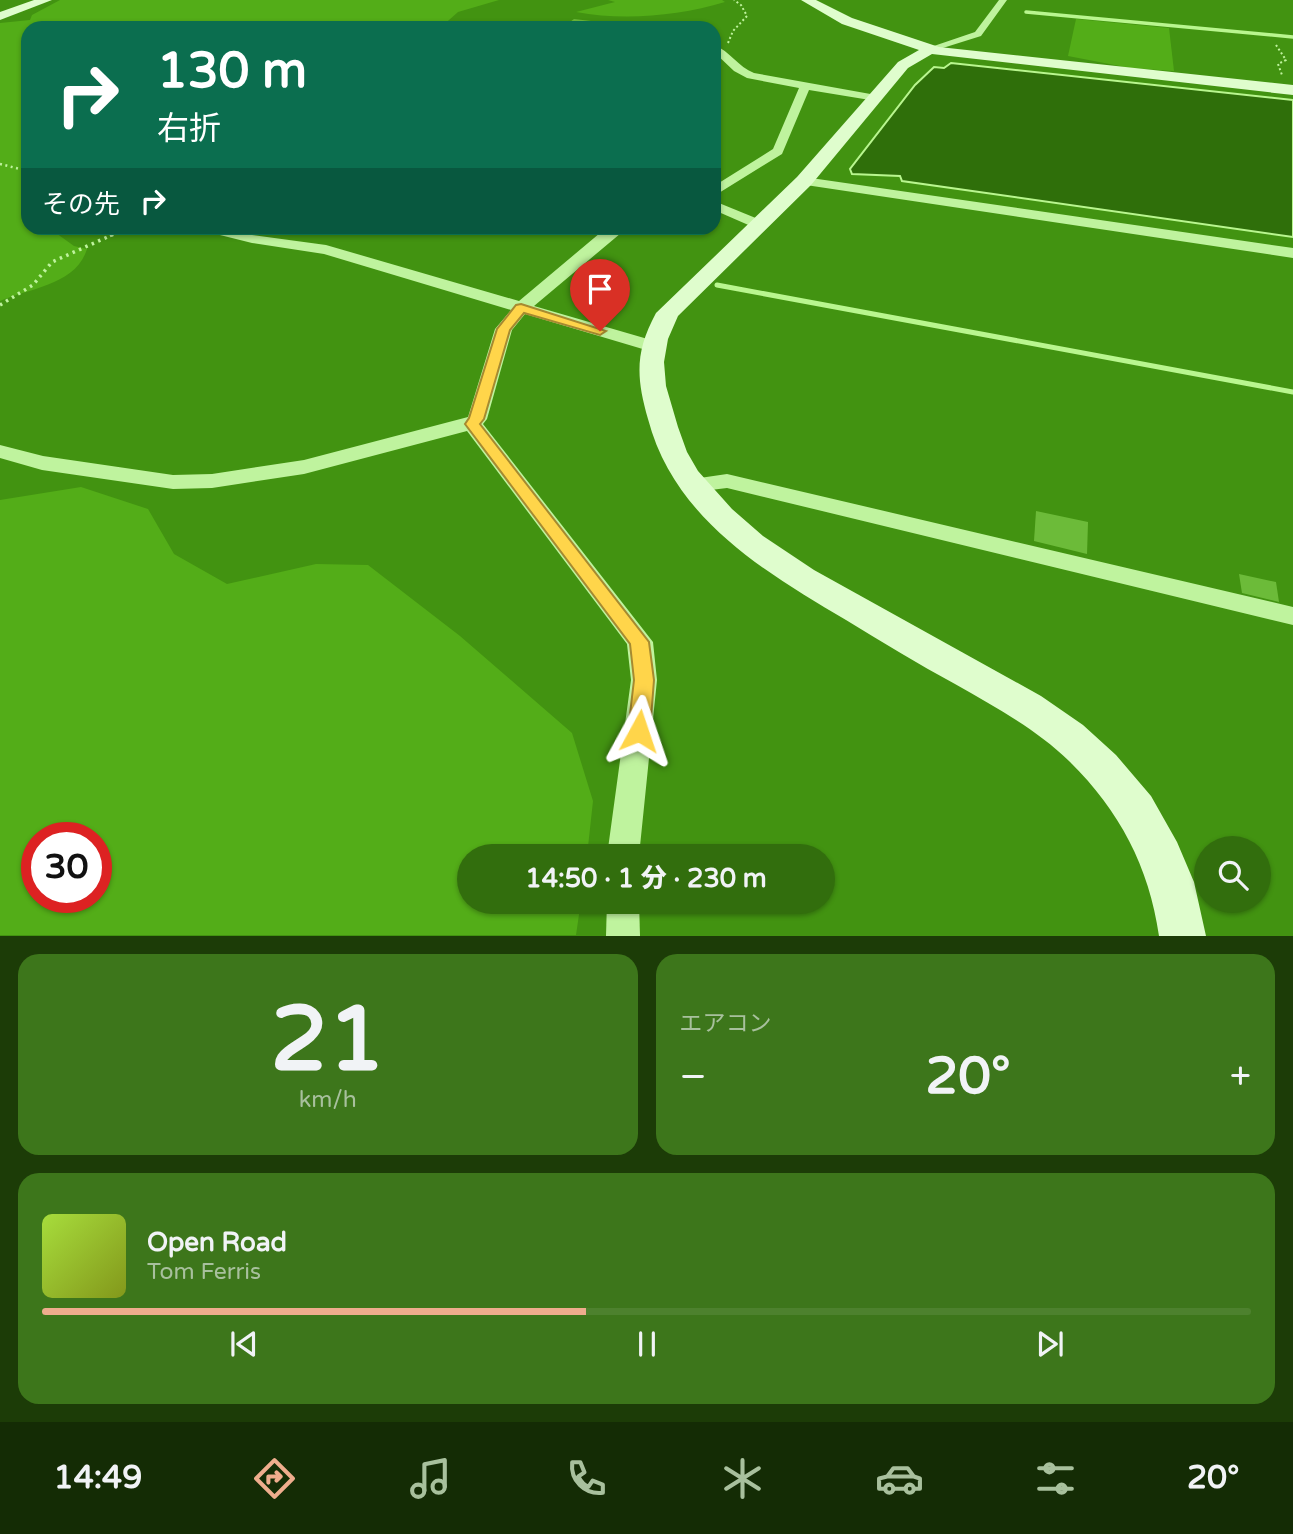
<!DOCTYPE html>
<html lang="ja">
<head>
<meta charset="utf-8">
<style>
  :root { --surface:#326e0d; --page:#3d761b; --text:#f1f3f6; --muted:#a8c09d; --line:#4d812e; --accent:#eead8d }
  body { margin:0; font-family:"Varela Round","Noto Sans JP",sans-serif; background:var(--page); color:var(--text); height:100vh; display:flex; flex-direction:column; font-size:26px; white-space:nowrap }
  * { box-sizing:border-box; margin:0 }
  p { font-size:23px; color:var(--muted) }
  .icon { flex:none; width:38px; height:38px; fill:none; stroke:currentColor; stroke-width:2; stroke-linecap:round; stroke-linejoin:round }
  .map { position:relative; height:936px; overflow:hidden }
  .drawer { display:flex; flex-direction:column; gap:18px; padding:18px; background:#1c3c07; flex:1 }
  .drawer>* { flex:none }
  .banner { position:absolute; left:21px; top:21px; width:700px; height:214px; border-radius:21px; box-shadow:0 2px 5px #0004; background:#0b6e4f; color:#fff; overflow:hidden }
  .controls { position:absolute; left:1194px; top:836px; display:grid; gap:14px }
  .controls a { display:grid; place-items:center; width:77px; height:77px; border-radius:50%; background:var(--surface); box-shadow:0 2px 5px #0004; font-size:35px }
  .speed { position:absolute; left:21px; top:822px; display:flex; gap:14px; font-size:35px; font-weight:700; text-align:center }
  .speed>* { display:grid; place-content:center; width:91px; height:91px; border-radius:50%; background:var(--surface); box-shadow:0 2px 5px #0004; line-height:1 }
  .speed .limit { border:10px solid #d22; background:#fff; color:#111 }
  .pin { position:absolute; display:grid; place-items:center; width:60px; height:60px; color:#fff; margin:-72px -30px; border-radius:50% 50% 50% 0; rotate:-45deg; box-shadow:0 0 7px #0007 }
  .pin .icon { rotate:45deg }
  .me { position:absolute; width:77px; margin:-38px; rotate:5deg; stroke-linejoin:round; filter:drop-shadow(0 0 5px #0008) }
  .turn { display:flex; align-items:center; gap:24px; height:147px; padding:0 21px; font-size:32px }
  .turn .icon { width:91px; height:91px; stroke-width:2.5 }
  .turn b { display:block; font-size:49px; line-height:60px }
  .then { display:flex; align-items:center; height:66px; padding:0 21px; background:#0003; gap:14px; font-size:26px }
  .big { font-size:52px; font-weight:800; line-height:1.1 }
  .drawer .tile { flex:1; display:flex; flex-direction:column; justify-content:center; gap:10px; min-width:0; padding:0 24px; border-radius:21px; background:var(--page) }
  .drawer .dial { align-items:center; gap:0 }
  .dial b { font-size:91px; line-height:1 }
  .song { display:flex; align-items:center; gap:21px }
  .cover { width:84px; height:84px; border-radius:10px; background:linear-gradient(135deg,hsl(80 70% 55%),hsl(70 70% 35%)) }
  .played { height:7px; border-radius:4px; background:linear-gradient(90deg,var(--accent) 45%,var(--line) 45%) }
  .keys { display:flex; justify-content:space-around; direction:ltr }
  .heat { display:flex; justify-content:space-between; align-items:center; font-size:38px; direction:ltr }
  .drawer .tiles { flex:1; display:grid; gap:18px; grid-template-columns:1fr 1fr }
  .tile:last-child { grid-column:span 2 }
  .trip { position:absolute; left:457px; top:844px; width:378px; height:70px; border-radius:35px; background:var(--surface); box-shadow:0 2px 5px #0004; font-weight:800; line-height:70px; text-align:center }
  .tab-bar { display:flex; height:112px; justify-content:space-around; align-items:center; background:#142c05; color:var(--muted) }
  .tab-bar .icon { width:49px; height:49px }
  .tab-bar .selected { color:var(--accent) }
  .tab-bar b { font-size:32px; color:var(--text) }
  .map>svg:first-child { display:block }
  .green { fill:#53ad18; fill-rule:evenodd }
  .water { fill:#2f6f0a; stroke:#b9f68f; stroke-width:2 }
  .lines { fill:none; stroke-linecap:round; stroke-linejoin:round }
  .stream-far1 { stroke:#b9f68f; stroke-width:3.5 }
  .stream { stroke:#b9f68f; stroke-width:5 }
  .building { fill:#6cbb39 }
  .path-far2 { stroke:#bff39e; stroke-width:2; stroke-dasharray:2 2.5; stroke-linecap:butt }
  .path-far1 { stroke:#bff39e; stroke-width:2.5; stroke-dasharray:2 3.5; stroke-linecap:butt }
  .path { stroke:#bff39e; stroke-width:3.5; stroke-dasharray:2.5 4.5; stroke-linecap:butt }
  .street { fill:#bff39e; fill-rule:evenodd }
  .secondary { fill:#dffdcd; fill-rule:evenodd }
  .route { fill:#ffd54a; stroke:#a68a30; stroke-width:2 }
</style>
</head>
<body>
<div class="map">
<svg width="1293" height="936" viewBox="0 0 1293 936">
  <rect width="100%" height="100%" fill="#429311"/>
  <g class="green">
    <path d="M60 0H499L458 12 440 28H28V228H49L74 246 87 249C76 285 30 288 0 301V23L30 20 32 15Z"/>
    <path d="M608 0H722L725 2C678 16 624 21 576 12L615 2Z"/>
    <polygon points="1076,19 1169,28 1174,71 1130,68 1068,56"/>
    <path d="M81 487 148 509 174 554 227 584 316 564 368 565 460 636 572 733 593 801 587 856H469V901H581L576 935H0V500ZM37 838H96V898H37Z"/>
  </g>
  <polygon class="water" points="951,63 1293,100 1293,237 902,181 900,176 852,174 850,169 915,85 934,67 944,68"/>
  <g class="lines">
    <polyline class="stream-far1" points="1026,12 1293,37"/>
    <polyline class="stream" points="717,285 1293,392"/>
  </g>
  <g class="building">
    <polygon points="574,19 591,21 581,28 563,27"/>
    <polygon points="1036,511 1088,522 1087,554 1034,541"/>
    <polygon points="1239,574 1276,582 1279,602 1242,593"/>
  </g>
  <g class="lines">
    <g class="path-far2">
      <polyline points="728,43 733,31 747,16 741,5 734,0"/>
      <polyline points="1276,45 1286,60 1278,64 1282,75"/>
    </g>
    <g class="path-far1">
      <polyline points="0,164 28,171"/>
      <polyline points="110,236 128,228"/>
    </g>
    <polyline class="path" points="0,305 33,285 52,262 114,234"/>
    <g class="street">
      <polygon points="999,0 1007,0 981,36 930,52 925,49 975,32"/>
      <path d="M714 45C730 51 738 67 754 73L876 95 882 98 876 101 809 90 782 154 714 196V186L773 149 799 88 747 78 734 71 714 52Z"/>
      <polygon points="804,177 1293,248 1293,258 799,184 797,181"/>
      <polygon points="714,201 763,221 765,224 758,228 753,227 714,210"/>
      <polygon points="202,228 225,228 252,235 326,245 519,301 600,233 610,228 627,228 534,306 658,342 661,346 658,350 646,350 525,314 512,330 487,419 483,424 653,642 657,680 639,856 607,856 631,680 627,644 467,431 304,474 212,488 173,489 42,470 0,458 0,445 43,456 173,475 212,474 304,460 468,417 495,329 511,310 324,254 252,243 204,231"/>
      <polygon points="727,474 1293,607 1293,625 727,488 694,492 686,490 683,485 686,480"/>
      <polygon points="607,901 639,901 640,936 606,936"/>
    </g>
    <g class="secondary">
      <polygon points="34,0 52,0 0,20 0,12"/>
      <path d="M801 0H816L852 18 939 47 1293 85V95L932 54 908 68 811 185 678 316 668 339 664 362 666 386 678 427 687 452 698 471 732 509 763 536 814 570 1041 696 1083 725 1116 755 1151 796 1177 842 1194 882 1206 936H1159C1149 866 1119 810 1069 761 1036 729 995 707 955 684 918 664 882 642 846 620 763 571 674 518 648 419 636 377 635 352 656 313L797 177 898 62 919 50 842 24Z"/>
    </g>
  </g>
  <polygon class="route" points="521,304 606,331 600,335 524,313 510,330 484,419 480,424 649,642 654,680 650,731 646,737 639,740 631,737 628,731 634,680 630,644 465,424 469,418 497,329 516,305"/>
</svg>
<div class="controls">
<a><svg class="icon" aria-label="search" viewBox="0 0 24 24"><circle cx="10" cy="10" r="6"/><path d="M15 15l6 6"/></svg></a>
</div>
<div class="speed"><div class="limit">30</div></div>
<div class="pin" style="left:600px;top:331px;background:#d93025"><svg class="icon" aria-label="arrive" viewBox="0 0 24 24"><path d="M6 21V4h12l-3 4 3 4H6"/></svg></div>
<svg class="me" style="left:639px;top:731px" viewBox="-20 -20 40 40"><path d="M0-17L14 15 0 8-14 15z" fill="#ffd54a" stroke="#fff" stroke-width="4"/></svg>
<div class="trip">14:50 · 1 分 · 230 m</div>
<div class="banner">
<div class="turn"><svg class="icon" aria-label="right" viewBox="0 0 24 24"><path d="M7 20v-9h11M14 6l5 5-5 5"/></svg><div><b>130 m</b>右折</div></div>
<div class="then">その先<svg class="icon" aria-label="right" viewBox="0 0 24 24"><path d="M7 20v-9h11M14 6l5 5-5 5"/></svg></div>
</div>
</div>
<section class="drawer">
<div class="tiles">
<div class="tile dial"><b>21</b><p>km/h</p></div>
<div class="tile"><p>エアコン</p>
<div class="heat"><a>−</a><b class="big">20°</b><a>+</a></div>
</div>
<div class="tile">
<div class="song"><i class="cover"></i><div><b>Open Road</b><p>Tom Ferris</p></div></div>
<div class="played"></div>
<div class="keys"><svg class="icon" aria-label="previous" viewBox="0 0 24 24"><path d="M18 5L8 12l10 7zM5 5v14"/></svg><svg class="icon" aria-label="pause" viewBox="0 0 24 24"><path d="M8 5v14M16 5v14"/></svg><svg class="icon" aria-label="next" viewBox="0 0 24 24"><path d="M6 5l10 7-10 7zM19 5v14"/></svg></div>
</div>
</div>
</section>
<nav class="tab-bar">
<b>14:49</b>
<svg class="icon selected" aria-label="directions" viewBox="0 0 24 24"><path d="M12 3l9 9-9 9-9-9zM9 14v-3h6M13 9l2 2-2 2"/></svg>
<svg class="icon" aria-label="music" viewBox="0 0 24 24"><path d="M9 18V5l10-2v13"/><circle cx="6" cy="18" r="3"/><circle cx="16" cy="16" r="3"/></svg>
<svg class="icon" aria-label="phone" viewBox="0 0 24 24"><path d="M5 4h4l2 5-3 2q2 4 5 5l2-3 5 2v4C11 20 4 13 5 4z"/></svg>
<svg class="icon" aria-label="climate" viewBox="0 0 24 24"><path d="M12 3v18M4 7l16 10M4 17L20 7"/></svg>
<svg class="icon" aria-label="car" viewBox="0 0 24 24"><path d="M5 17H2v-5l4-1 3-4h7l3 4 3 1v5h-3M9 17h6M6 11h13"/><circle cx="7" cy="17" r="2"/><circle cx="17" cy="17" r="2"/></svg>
<svg class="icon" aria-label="filters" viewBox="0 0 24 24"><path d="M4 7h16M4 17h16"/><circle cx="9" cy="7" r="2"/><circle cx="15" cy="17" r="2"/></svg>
<b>20°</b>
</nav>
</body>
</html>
